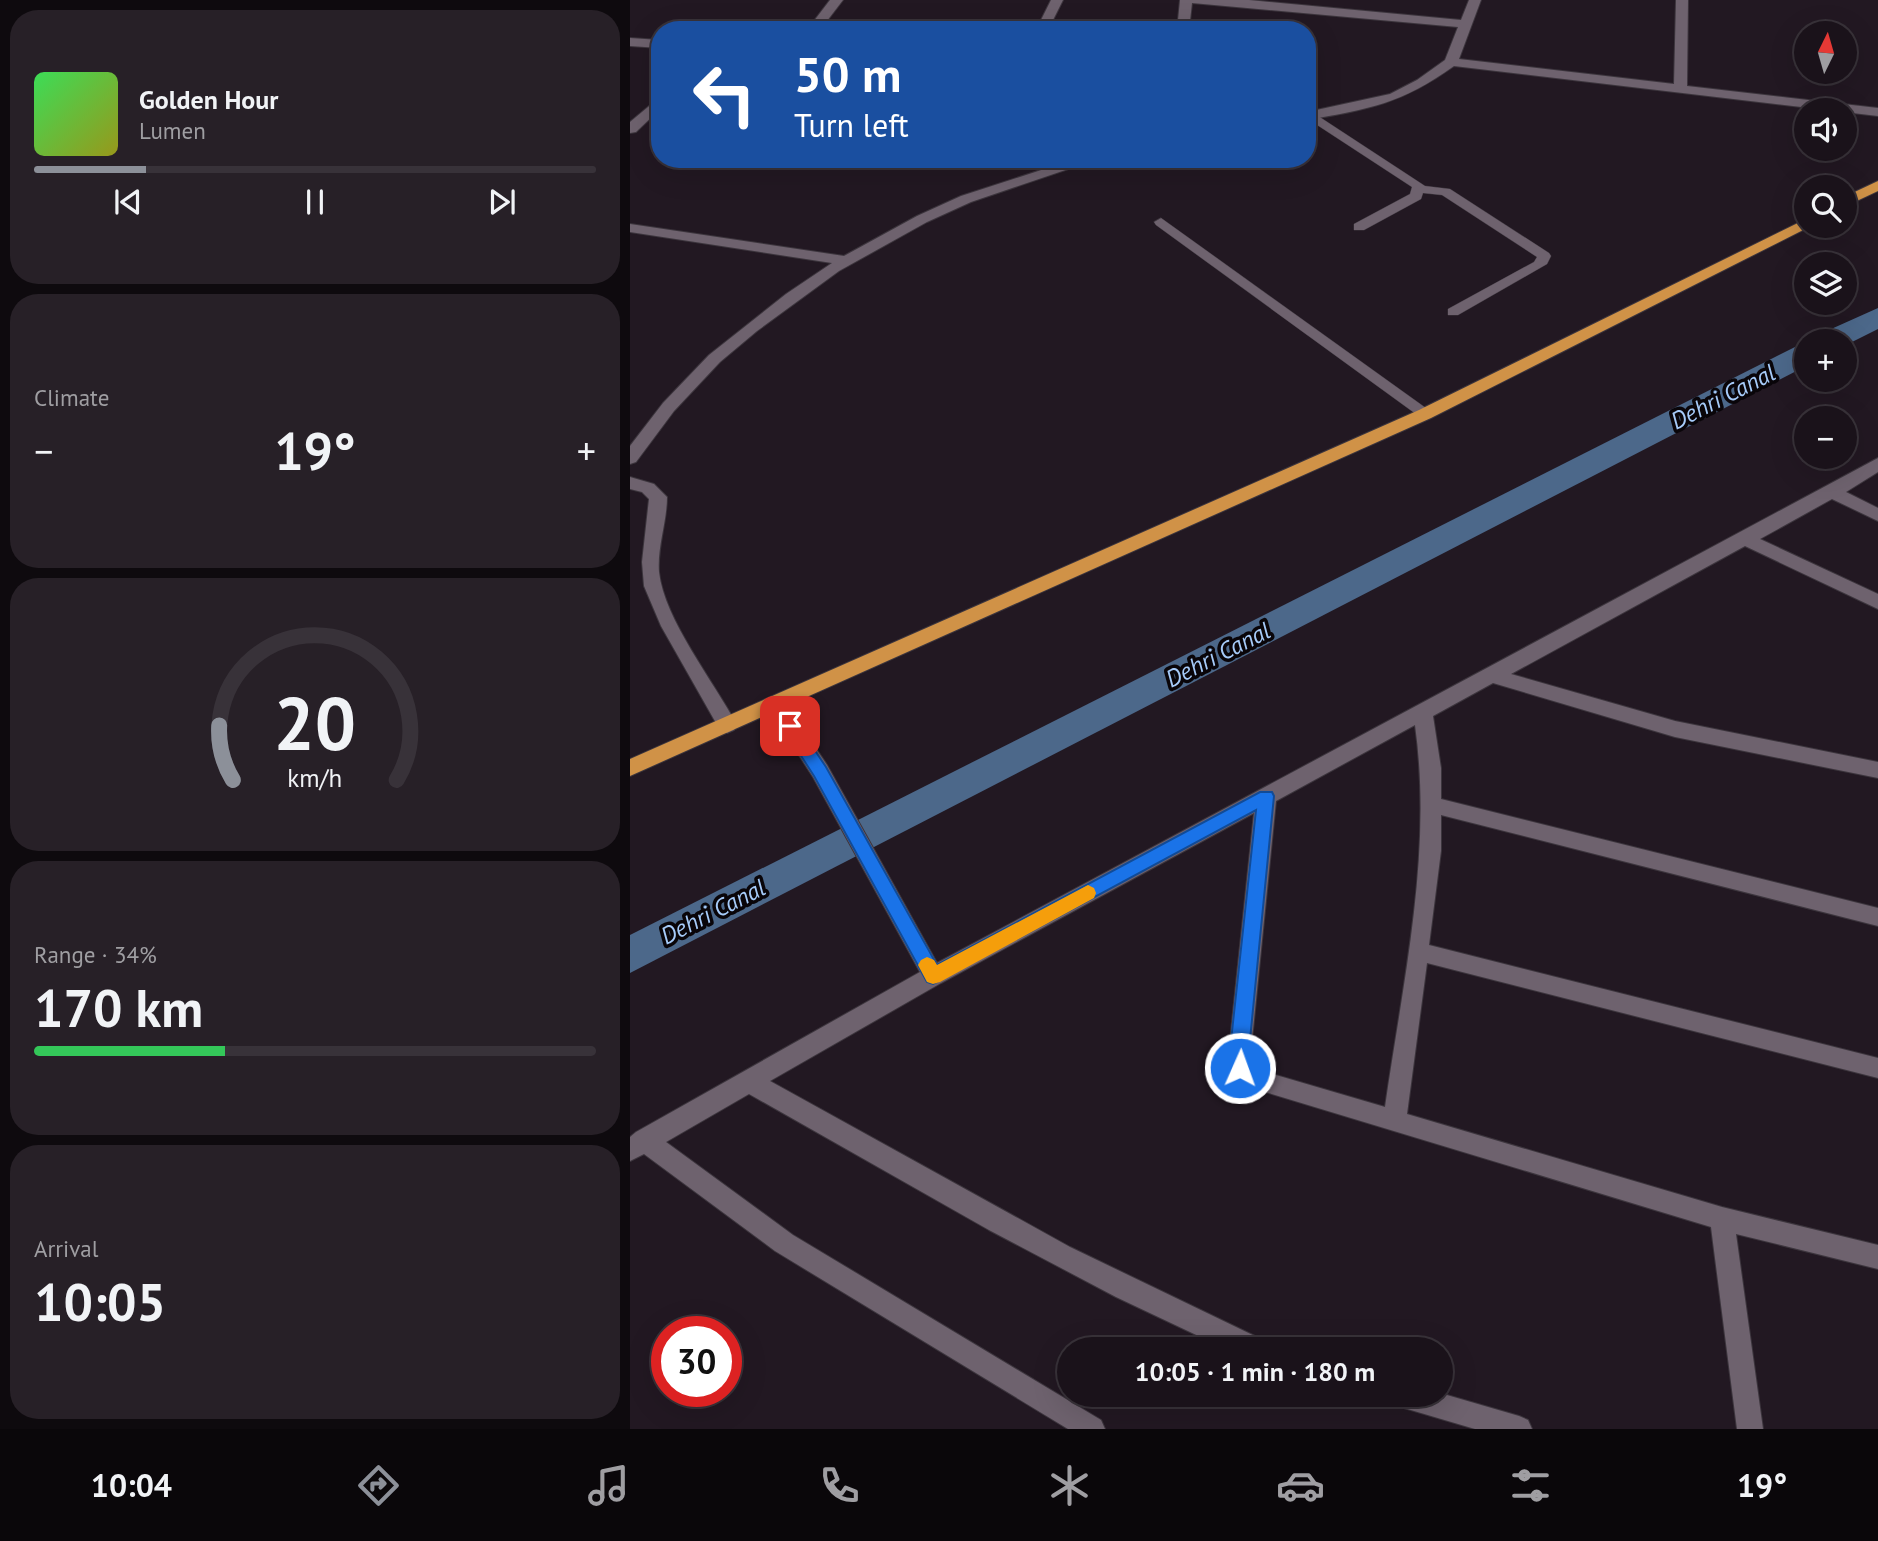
<!DOCTYPE html>
<html lang="en">
<head>
<meta charset="utf-8">
<style>
  :root { --surface:#1a121a; --page:#272027; --text:#f1f3f6; --muted:#9f9ea2; --line:#383239; --accent:#8c9099 }
  body { margin:0; font-family:"PT Sans",sans-serif; background:var(--page); color:var(--text); height:100vh; display:flex; flex-direction:column; font-size:26px; white-space:nowrap }
  * { box-sizing:border-box; margin:0 }
  p { font-size:23px; color:var(--muted) }
  .icon { flex:none; width:38px; height:38px; fill:none; stroke:currentColor; stroke-width:2; stroke-linecap:round; stroke-linejoin:round }
  .map { position:relative; flex:1; overflow:hidden }
  .drawer { display:flex; flex-direction:column; gap:10px; padding:10px; background:#0e0a0e; width:630px }
  .drawer>* { flex:none }
  .hud { position:absolute; left:21px; top:21px; width:665px; height:147px; border-radius:28px; box-shadow:0 7px 28px #0002,0 0 0 2px var(--line); background:#1a4fa0; color:#fff; overflow:hidden }
  .needle { width:46px; rotate:5deg }
  .fabs { position:absolute; left:1164px; top:21px; display:grid; gap:14px }
  .fabs a { display:grid; place-items:center; width:63px; height:63px; border-radius:50%; background:var(--surface); box-shadow:0 7px 28px #0002,0 0 0 2px var(--line); font-size:35px }
  .speed { position:absolute; left:21px; top:1316px; display:flex; gap:14px; font-size:35px; font-weight:700; text-align:center }
  .speed>* { display:grid; place-content:center; width:91px; height:91px; border-radius:50%; background:var(--surface); box-shadow:0 7px 28px #0002,0 0 0 2px var(--line); line-height:1 }
  .speed .limit { border:10px solid #d22; background:#fff; color:#111 }
  .pin { position:absolute; display:grid; place-items:center; width:60px; height:60px; color:#fff; margin:-30px; border-radius:14px; box-shadow:0 4px 10px #0006 }
  .me { position:absolute; width:77px; margin:-38px; rotate:2deg; stroke-linejoin:round; filter:drop-shadow(0 0 5px #0008) }
  .turn { display:flex; align-items:center; gap:24px; height:147px; padding:0 28px; font-size:32px }
  .turn .icon { width:91px; height:91px; stroke-width:2.5 }
  .turn b { display:block; font-size:49px; line-height:60px }
  .big { font-size:52px; font-weight:700; line-height:1.1 }
  .drawer .card { flex:1; display:flex; flex-direction:column; justify-content:center; gap:10px; min-width:0; padding:0 24px; border-radius:28px; background:var(--page) }
  .drawer .dial { align-items:center; gap:0 }
  .dial svg { height:182px; overflow:visible; fill:none; stroke:var(--line); stroke-width:7; stroke-linecap:round; text-anchor:middle }
  .dial text { fill:var(--text); stroke:none }
  .song { display:flex; align-items:center; gap:21px }
  .cover { width:84px; height:84px; border-radius:10px; background:linear-gradient(135deg,hsl(130 70% 55%),hsl(60 70% 35%)) }
  .played { height:7px; border-radius:4px; background:linear-gradient(90deg,var(--accent) 20%,var(--line) 20%) }
  .keys { display:flex; justify-content:space-around; direction:ltr }
  .heat { display:flex; justify-content:space-between; align-items:center; font-size:38px; direction:ltr }
  .charge { height:10px; border-radius:5px; background:linear-gradient(90deg,#34c759 34%,var(--line) 0) }
  .trip { position:absolute; left:427px; top:1337px; width:396px; height:70px; border-radius:35px; background:var(--surface); box-shadow:0 7px 28px #0002,0 0 0 2px var(--line); font-weight:700; line-height:70px; text-align:center }
  .dock { display:flex; height:112px; justify-content:space-around; align-items:center; background:#0a070a; color:var(--muted) }
  .dock .icon { width:49px; height:49px }
  .dock .on { color:var(--accent) }
  .dock b { font-size:32px; color:var(--text) }
  main { display:flex; flex:1; min-height:0 }
  .map>svg:first-child { display:block }
  .lines { fill:none; stroke-linecap:round; stroke-linejoin:round }
  .canal { fill:#4c688a; fill-rule:evenodd }
  .service-casing { stroke:#3c353d; stroke-width:1 }
  .minor-casing { stroke:#3c353d; stroke-width:2 }
  .tertiary-casing { stroke:#3c353d; stroke-width:2 }
  .trunk-casing { stroke:#3c353d; stroke-width:2 }
  .service { fill:#6e626e; fill-rule:evenodd }
  .minor { fill:#6e626e; fill-rule:evenodd }
  .tertiary { fill:#6e626e; fill-rule:evenodd }
  .trunk { fill:#d09247; fill-rule:evenodd }
  .route { fill:#1a73e8; stroke:#114b97; stroke-width:2 }
  .slow { fill:#f59e0b }
  .labels { text-anchor:middle; stroke-width:7; stroke-linejoin:round; paint-order:stroke }
  .water-label { font-size:24px; font-style:italic; fill:#a6cbf9; stroke:#090509 }
</style>
</head>
<body>
<main>
<section class="drawer">
<div class="card">
<div class="song"><i class="cover"></i><div><b>Golden Hour</b><p>Lumen</p></div></div>
<div class="played"></div>
<div class="keys"><svg class="icon" aria-label="previous" viewBox="0 0 24 24"><path d="M18 5L8 12l10 7zM5 5v14"/></svg><svg class="icon" aria-label="pause" viewBox="0 0 24 24"><path d="M8 5v14M16 5v14"/></svg><svg class="icon" aria-label="next" viewBox="0 0 24 24"><path d="M6 5l10 7-10 7zM19 5v14"/></svg></div>
</div>
<div class="card"><p>Climate</p>
<div class="heat"><a>−</a><b class="big">19°</b><a>+</a></div>
</div>
<div class="card dial"><svg viewBox="0 0 100 80">
<path d="M14 69A42 42 0 1 1 86 69"/>
<path d="M14 69A42 42 0 0 1 8 45" stroke="#8c9099"/>
<text x="50" y="56" font-size="32" font-weight="700">20</text>
<text x="50" y="72" font-size="11">km/h</text>
</svg></div>
<div class="card"><p>Range · 34%</p><b class="big">170 km</b><div class="charge"></div></div>
<div class="card"><p>Arrival</p><b class="big">10:05</b></div>
</section>
<div class="map">
<svg width="1248" height="1429" viewBox="0 0 1248 1429">
  <rect width="100%" height="100%" fill="#221822"/>
  <g class="lines">
    <g class="canal">
      <polygon points="1248,308 1248,329 1214,346 1214,341 1186,341 1190,334"/>
      <polygon points="1176,344 1176,366 0,973 0,935 1165,347"/>
    </g>
    <defs>
      <g id="service">
        <polygon points="682,112 795,186 820,189 919,253 921,256 917,264 828,315 818,315 818,309 904,262 907,257 812,195 793,193 791,199 734,230 724,230 724,224 780,194 782,187 678,119 677,114"/>
        <polygon points="531,218 800,411 802,414 800,417 790,417 526,225 524,222"/>
      </g>
      <g id="minor">
        <polygon points="200,0 213,0 190,30 177,30"/>
        <polygon points="421,0 433,0 418,30 406,30"/>
        <path d="M550 0H619L831 20 839 0H851L829 59 1044 84 1046 0H1058L1057 86 1248 108V116L824 66C771 104 739 109 677 120V112L760 94 787 80 815 60 828 27 562 3 559 30H547Z"/>
        <polygon points="0,38 30,40 30,48 0,46"/>
        <polygon points="30,97 30,109 6,132 0,133 0,122"/>
        <polygon points="445,159 468,159 341,202 297,222 209,271 127,331 90,362 44,411 6,462 0,464 0,446 33,403 79,355 156,294 202,263 0,232 0,224 214,256 287,216 331,196"/>
        <path d="M1248 458V472L1216 492 1248 508V521L1202 499 1130 539 1248 594V609L1115 546 881 674 1045 721 1248 762V778L1045 737 863 683 803 716 811 768V799L1248 908V926L811 815V851L799 945 1248 1058V1078L797 963 777 1114 1092 1207 1248 1245V1269L1106 1234 1133 1429H1107L1081 1227 622 1088C605 1082 598 1068 599 1050L624 813 311 983 140 1081 440 1247 633 1340 637 1349H596L486 1297 359 1230 119 1094 36 1142 163 1235 471 1420 475 1429H438L145 1251 14 1154 0 1161V1137L6 1132 290 972 183 777 139 709 136 704 139 699 146 697 153 699 197 765 307 963ZM785 725C803 853 773 981 755 1107L629 1070 622 1063 621 1050 646 801Z"/>
        <polygon points="810,1393 889,1416 898,1420 902,1429 845,1429 774,1408 765,1404 761,1395"/>
      </g>
      <path id="tertiary" d="M0 477 24 484 37 497C37 522 27 547 29 572 34 619 84 682 107 725L104 730 97 733 90 730 31 626 14 586 12 562 19 499 12 492 0 489Z"/>
      <g id="trunk">
        <polygon points="1248,181 1248,191 1214,207 1214,197"/>
        <polygon points="1176,219 1176,226 1181,226 801,418 0,776 0,759 789,410"/>
      </g>
    </defs>
    <use href="#service" class="service-casing"/>
    <use href="#minor" class="minor-casing"/>
    <use href="#tertiary" class="tertiary-casing"/>
    <use href="#trunk" class="trunk-casing"/>
    <use href="#service" class="service"/>
    <use href="#minor" class="minor"/>
    <use href="#tertiary" class="tertiary"/>
    <use href="#trunk" class="trunk"/>
  </g>
  <polygon class="route" points="160,720 166,722 196,767 307,965 630,792 642,792 644,796 619,1050 620,1068 617,1074 610,1076 604,1074 600,1050 626,810 303,984 297,982 184,776 155,731 152,726 155,722"/>
  <polygon class="slow" points="458,885 464,888 466,893 464,898 310,982 303,984 297,982 288,965 291,960 297,957 304,960 307,965"/>
  <g class="labels">
    <g class="water-label">
      <text transform="translate(1093 397) rotate(-27)" y="8">Dehri Canal</text>
      <text transform="translate(588 655) rotate(-27)" y="8">Dehri Canal</text>
      <text transform="translate(83 912) rotate(-27)" y="8">Dehri Canal</text>
    </g>
  </g>
</svg>
<div class="fabs">
<a><svg class="needle" viewBox="-14 -14 28 28"><path d="M0-13l5 13h-10z" fill="#e53935"/><path d="M0 13l5-13h-10z" fill="#9f9ea2"/></svg></a>
<a><svg class="icon" aria-label="sound" viewBox="0 0 24 24"><path d="M4 9h4l5-4v14l-5-4H4zM17 9q2 3 0 6"/></svg></a>
<a><svg class="icon" aria-label="search" viewBox="0 0 24 24"><circle cx="10" cy="10" r="6"/><path d="M15 15l6 6"/></svg></a>
<a><svg class="icon" aria-label="layers" viewBox="0 0 24 24"><path d="M12 4l9 5-9 5-9-5zM3 14l9 5 9-5"/></svg></a>
<a>+</a>
<a>−</a>
</div>
<div class="speed"><div class="limit">30</div></div>
<div class="pin" style="left:160px;top:726px;background:#d93025"><svg class="icon" aria-label="arrive" viewBox="0 0 24 24"><path d="M6 21V4h12l-3 4 3 4H6"/></svg></div>
<svg class="me" style="left:610px;top:1068px" viewBox="-20 -20 40 40"><circle r="17" fill="#1a73e8" stroke="#fff" stroke-width="3"/><path d="M0-11L8 9 0 5-8 9z" fill="#fff"/></svg>
<div class="trip">10:05 · 1 min · 180 m</div>
<div class="hud">
<div class="turn"><svg class="icon" aria-label="left" viewBox="0 0 24 24"><path d="M17 20v-9H6M10 6l-5 5 5 5"/></svg><div><b>50 m</b>Turn left</div></div>
</div>
</div>
</main>
<nav class="dock">
<b>10:04</b>
<svg class="icon on" aria-label="directions" viewBox="0 0 24 24"><path d="M12 3l9 9-9 9-9-9zM9 14v-3h6M13 9l2 2-2 2"/></svg>
<svg class="icon" aria-label="music" viewBox="0 0 24 24"><path d="M9 18V5l10-2v13"/><circle cx="6" cy="18" r="3"/><circle cx="16" cy="16" r="3"/></svg>
<svg class="icon" aria-label="phone" viewBox="0 0 24 24"><path d="M5 4h4l2 5-3 2q2 4 5 5l2-3 5 2v4C11 20 4 13 5 4z"/></svg>
<svg class="icon" aria-label="climate" viewBox="0 0 24 24"><path d="M12 3v18M4 7l16 10M4 17L20 7"/></svg>
<svg class="icon" aria-label="car" viewBox="0 0 24 24"><path d="M5 17H2v-5l4-1 3-4h7l3 4 3 1v5h-3M9 17h6M6 11h13"/><circle cx="7" cy="17" r="2"/><circle cx="17" cy="17" r="2"/></svg>
<svg class="icon" aria-label="filters" viewBox="0 0 24 24"><path d="M4 7h16M4 17h16"/><circle cx="9" cy="7" r="2"/><circle cx="15" cy="17" r="2"/></svg>
<b>19°</b>
</nav>
</body>
</html>
